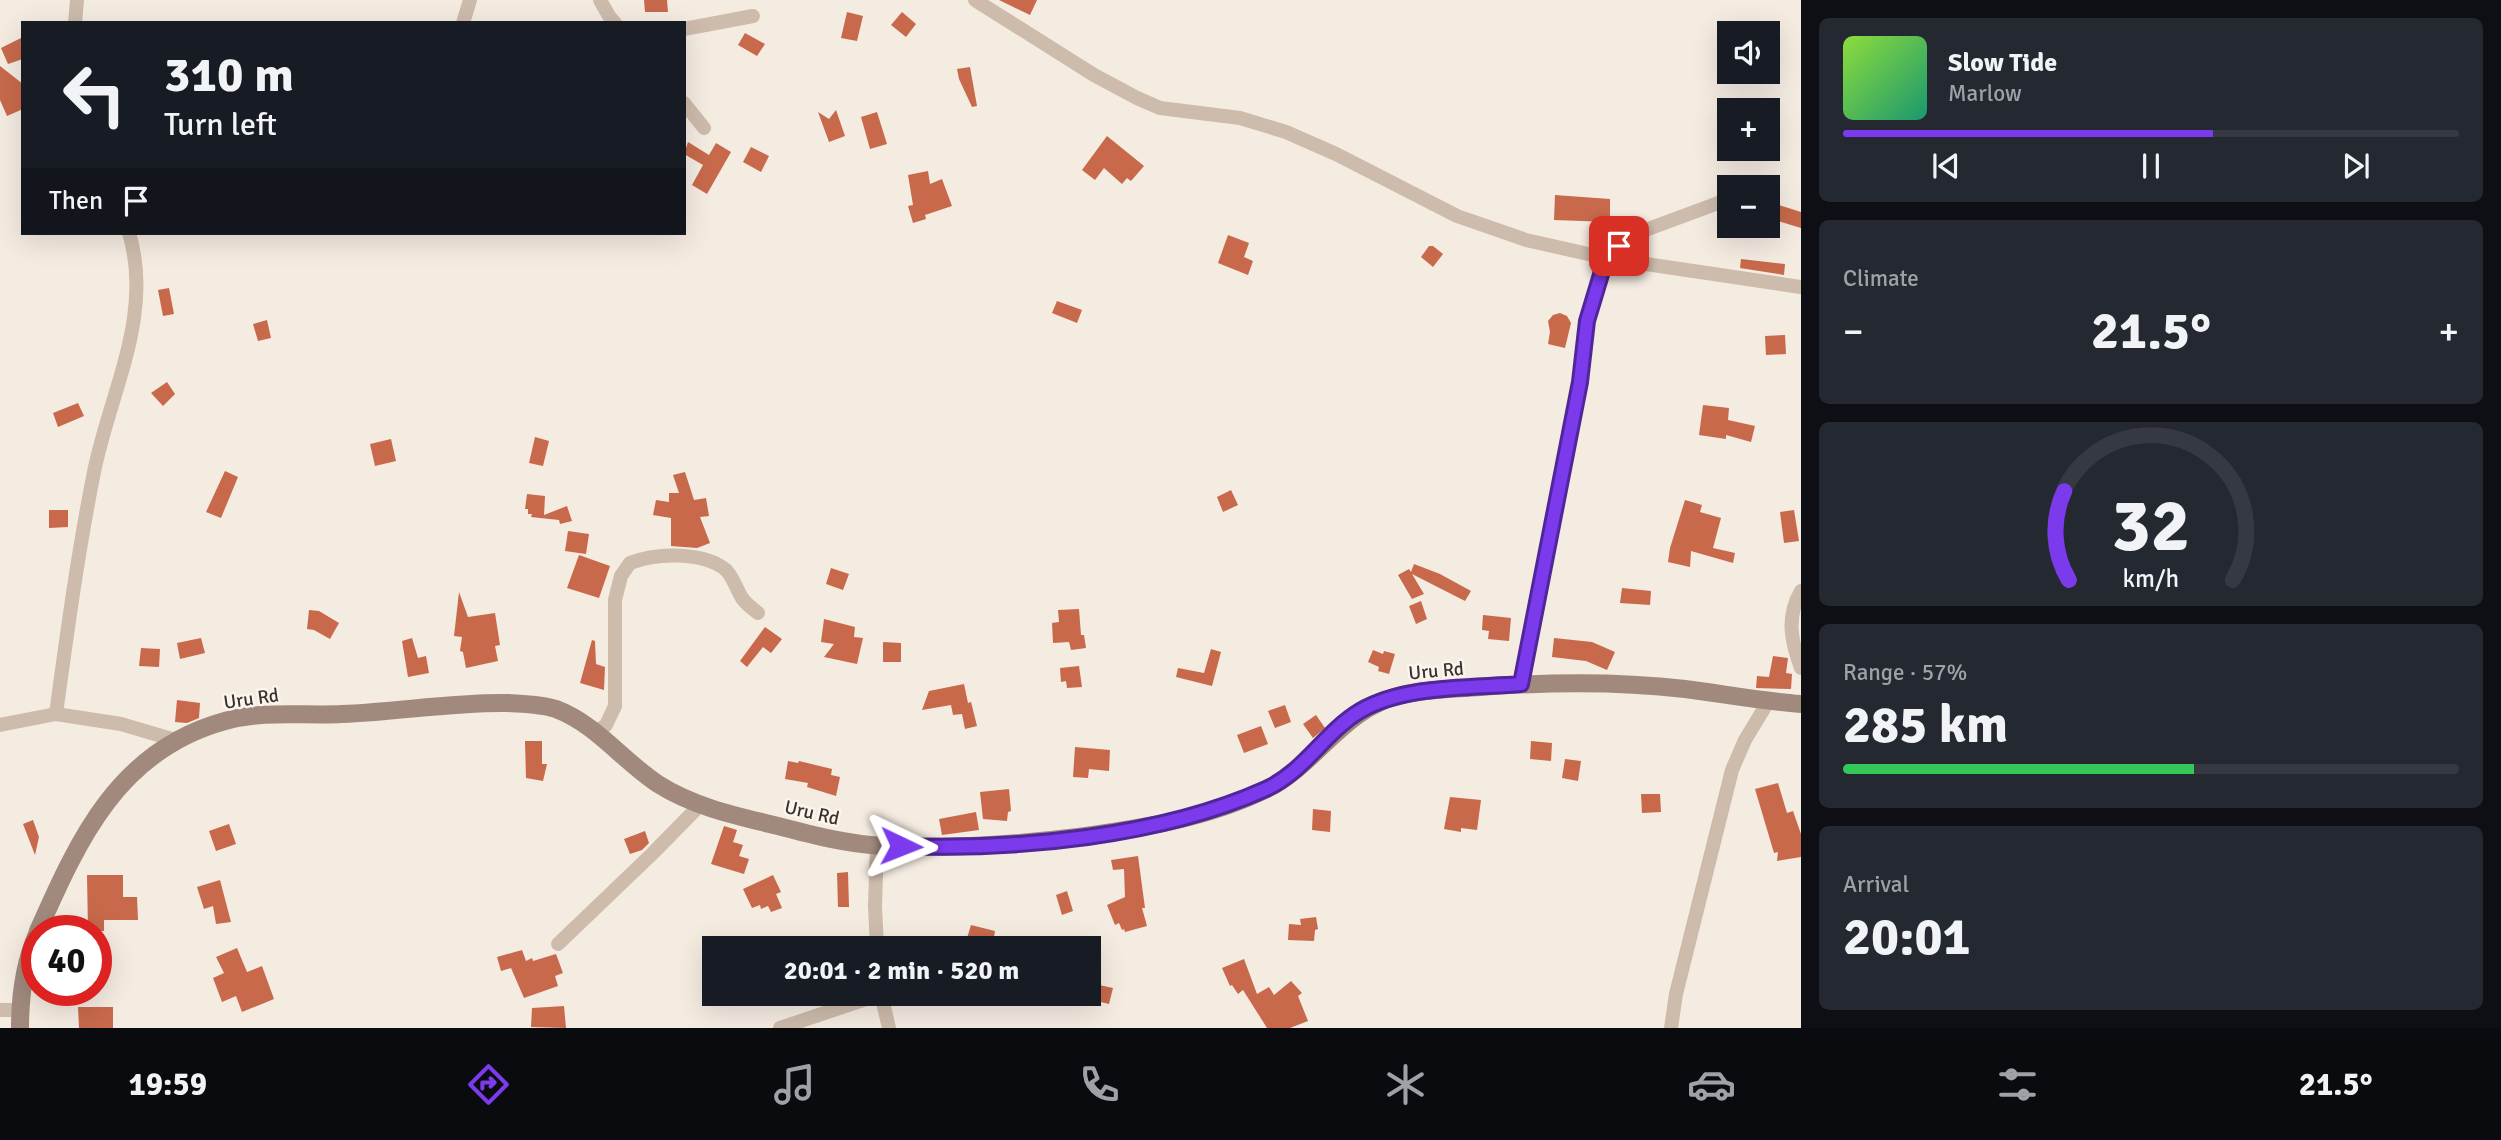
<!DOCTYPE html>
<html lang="en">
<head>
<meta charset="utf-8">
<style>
  :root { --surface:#171b24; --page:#242831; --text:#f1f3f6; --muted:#9ea1a6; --line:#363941; --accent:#7c3aed }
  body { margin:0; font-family:Signika,sans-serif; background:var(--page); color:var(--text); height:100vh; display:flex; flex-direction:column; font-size:26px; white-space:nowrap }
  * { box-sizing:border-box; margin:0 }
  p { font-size:23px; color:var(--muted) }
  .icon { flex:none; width:38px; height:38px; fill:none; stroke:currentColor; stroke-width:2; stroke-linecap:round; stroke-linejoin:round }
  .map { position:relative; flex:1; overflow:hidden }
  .sheet { display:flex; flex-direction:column; gap:18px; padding:18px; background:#0d0f14; width:700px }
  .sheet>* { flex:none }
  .banner { position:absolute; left:21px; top:21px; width:665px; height:214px; border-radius:0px; box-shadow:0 7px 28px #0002; background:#171b24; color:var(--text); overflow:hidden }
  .buttons { position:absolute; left:1717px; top:21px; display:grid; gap:14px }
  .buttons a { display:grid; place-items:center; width:63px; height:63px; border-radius:0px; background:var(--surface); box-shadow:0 7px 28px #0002; font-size:35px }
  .speed { position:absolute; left:21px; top:915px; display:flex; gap:14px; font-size:35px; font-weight:700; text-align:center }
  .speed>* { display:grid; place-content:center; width:91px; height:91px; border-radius:50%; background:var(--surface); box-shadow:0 7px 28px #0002; line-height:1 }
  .speed .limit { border:10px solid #d22; background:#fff; color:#111 }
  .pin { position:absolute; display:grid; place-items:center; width:60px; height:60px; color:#fff; margin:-30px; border-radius:14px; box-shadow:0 4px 10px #0006 }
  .me { position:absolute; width:77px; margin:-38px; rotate:92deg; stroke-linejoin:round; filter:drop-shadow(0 0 5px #0008) }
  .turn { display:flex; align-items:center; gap:24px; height:147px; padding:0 28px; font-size:32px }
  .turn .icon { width:91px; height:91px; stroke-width:2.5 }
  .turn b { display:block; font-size:49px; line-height:60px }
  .then { display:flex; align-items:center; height:66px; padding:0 28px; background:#0003; gap:14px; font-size:26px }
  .big { font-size:52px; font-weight:800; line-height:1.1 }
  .sheet .card { flex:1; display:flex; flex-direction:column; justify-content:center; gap:10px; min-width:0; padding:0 24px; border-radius:10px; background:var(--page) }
  .sheet .dial { align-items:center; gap:0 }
  .dial svg { height:182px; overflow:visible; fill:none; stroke:var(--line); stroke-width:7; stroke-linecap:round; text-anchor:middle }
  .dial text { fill:var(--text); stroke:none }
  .song { display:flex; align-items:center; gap:21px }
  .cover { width:84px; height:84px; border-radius:10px; background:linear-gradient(135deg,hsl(90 70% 55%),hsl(160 70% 35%)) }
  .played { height:7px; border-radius:4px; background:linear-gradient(90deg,var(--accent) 60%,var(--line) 60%) }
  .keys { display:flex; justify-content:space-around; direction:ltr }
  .heat { display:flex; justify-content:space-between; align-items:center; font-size:38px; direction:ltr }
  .charge { height:10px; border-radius:5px; background:linear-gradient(90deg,#34c759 57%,var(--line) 0) }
  .trip { position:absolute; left:702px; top:936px; width:399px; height:70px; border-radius:0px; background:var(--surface); box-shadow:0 7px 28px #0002; font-weight:800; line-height:70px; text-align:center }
  .tab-bar { display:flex; height:112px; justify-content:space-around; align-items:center; background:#090b0e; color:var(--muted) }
  .tab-bar .icon { width:49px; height:49px }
  .tab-bar .active { color:var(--accent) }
  .tab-bar b { font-size:32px; color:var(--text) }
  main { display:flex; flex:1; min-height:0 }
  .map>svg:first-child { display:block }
  .building { fill:#c8694b }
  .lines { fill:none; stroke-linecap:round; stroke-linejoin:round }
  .street { stroke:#cdbbac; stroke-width:14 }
  .secondary { stroke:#a18a7d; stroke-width:18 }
  .route-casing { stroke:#51269a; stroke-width:18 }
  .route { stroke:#7c3aed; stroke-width:12 }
  .labels { text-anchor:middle; stroke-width:5; stroke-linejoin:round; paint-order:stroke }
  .street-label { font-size:19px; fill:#3b302b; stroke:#fbf5ee }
</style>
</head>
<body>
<main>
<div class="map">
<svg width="1801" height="1028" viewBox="0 0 1801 1028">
  <rect width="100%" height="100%" fill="#f4ebe1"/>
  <g class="building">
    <polygon points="644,0 667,0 668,12 645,12"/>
    <polygon points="999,0 1037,0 1030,15"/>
    <polygon points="847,12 863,16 857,41 841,38"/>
    <polygon points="902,12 916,24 906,37 891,25"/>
    <polygon points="745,33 765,44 757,56 738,45"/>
    <polygon points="23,37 23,59 8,64 1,48"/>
    <polygon points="0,66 23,84 23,109 7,116 0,100"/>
    <polygon points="970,67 977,106 972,107 959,79 957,69"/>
    <polygon points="836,110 845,136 829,142 818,112 829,119"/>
    <polygon points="877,112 887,144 870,149 861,117"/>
    <polygon points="1107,136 1144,166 1131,181 1127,178 1122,184 1104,168 1095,180 1082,170"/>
    <polygon points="688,142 709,155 716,143 731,152 707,194 692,185 703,165 684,154"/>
    <polygon points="751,147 769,156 761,172 743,162"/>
    <polygon points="928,171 930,184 942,179 952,206 925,215 926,219 913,223 908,206 913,205 908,175"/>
    <polygon points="1555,195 1610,199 1610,222 1554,220"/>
    <polygon points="1772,203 1801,212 1801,228 1768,218"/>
    <polygon points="1228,235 1249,243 1244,257 1253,261 1248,275 1218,263"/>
    <polygon points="1429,246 1433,246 1443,254 1433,267 1421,257"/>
    <polygon points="1741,259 1785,264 1784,275 1740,268"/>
    <polygon points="169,288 174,314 163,316 158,290"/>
    <polygon points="1057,301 1082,310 1077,323 1052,313"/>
    <polygon points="1560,313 1567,316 1571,323 1565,348 1548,344 1550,332 1548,321 1553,315"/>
    <polygon points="267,320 271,338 258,341 253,324"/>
    <polygon points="1785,335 1786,354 1766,355 1765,336"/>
    <polygon points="167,382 175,394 163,406 151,393"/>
    <polygon points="78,403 84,416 58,427 53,413"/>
    <polygon points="1703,405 1729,408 1728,420 1755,426 1751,442 1726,435 1726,439 1699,435"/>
    <polygon points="535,437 549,441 543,466 529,463"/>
    <polygon points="391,439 396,461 375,466 370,444"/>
    <polygon points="225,471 238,477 221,518 206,512"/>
    <polygon points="685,472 694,500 706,498 709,516 700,517 710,543 697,548 671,546 671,518 653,515 656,500 669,502 669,493 679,493 673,475"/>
    <polygon points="1231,490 1238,505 1223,512 1217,497"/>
    <polygon points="527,494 545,496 544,515 567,506 572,521 560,524 559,520 531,517 532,514 528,514 528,509 525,509"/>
    <polygon points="1685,500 1702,505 1700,512 1721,518 1713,548 1735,553 1733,563 1691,551 1690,567 1668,562 1670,548"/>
    <polygon points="49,510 68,510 68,527 49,528"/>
    <polygon points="1794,510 1799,541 1784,543 1780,512"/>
    <polygon points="568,531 589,534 586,554 565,551"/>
    <polygon points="579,555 610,566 599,598 567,588"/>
    <polygon points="1414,564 1440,574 1471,591 1465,601 1412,574 1424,594 1412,599 1398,575 1409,569 1411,572"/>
    <polygon points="831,568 849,574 843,590 826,584"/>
    <polygon points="1622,588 1651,591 1650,605 1620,603"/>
    <polygon points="459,592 468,617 495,613 500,645 495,646 498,661 466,668 463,652 460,651 462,637 454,636"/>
    <polygon points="1421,601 1427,619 1416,624 1409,606"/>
    <polygon points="1079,609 1081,635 1084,635 1086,648 1071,650 1069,642 1053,643 1052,623 1059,622 1058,610"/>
    <polygon points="309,610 319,611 339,623 330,639 314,630 307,629"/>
    <polygon points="1483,615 1511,618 1509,641 1488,639 1489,631 1482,630"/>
    <polygon points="824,619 855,627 854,637 863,638 857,664 824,657 834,644 821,642"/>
    <polygon points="765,627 782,639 771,653 763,647 747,667 740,661"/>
    <polygon points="201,638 205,653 180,659 177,643"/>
    <polygon points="412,638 418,658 426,656 429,673 408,677 402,641"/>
    <polygon points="1554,638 1592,642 1615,652 1607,670 1586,661 1552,657"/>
    <polygon points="592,640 595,641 596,664 605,667 604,690 580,683"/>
    <polygon points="883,642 901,643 901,662 883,662"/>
    <polygon points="141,648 160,649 159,667 139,666"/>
    <polygon points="1211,649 1221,652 1212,686 1176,677 1178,668 1204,673"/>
    <polygon points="1373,650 1383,654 1384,651 1395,654 1389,674 1378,671 1379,667 1368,662"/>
    <polygon points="1773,656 1788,658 1786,673 1792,674 1791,689 1756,688 1757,676 1769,677"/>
    <polygon points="1079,666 1082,687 1067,688 1066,681 1061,682 1060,668"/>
    <polygon points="964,684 968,703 971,702 977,726 965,729 962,714 953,715 951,705 922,710 929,691"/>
    <polygon points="177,700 200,703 199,718 187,723 175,722"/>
    <polygon points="1285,705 1291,722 1275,728 1268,711"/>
    <polygon points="1316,715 1325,728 1313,738 1303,724"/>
    <polygon points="1261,726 1268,744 1244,753 1237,735"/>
    <polygon points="525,741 542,741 542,764 547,764 543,781 526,778"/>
    <polygon points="1531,741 1552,743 1551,761 1530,759"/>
    <polygon points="1075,747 1110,750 1109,771 1089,769 1088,778 1073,777"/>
    <polygon points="1565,759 1581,761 1578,781 1562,778"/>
    <polygon points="788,761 798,763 799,761 832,769 831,775 840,777 836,796 807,787 808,783 785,779"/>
    <polygon points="1778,783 1787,813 1793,811 1801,834 1801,857 1777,861 1778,852 1774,853 1755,789"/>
    <polygon points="1009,789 1011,811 1008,812 1007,821 983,819 980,792"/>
    <polygon points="1641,794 1660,794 1661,812 1642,813"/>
    <polygon points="1450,797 1481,800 1477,830 1461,828 1461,832 1444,829"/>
    <polygon points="1313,809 1331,811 1330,832 1312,830"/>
    <polygon points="976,812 979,830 942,835 939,819"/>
    <polygon points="33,820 39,837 35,855 23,824"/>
    <polygon points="229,824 236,844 216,851 209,831"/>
    <polygon points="724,826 737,830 733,842 743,845 739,856 749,859 744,874 711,864"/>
    <polygon points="645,831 649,843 642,850 630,854 624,839"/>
    <polygon points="1138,856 1145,908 1142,908 1147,926 1125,932 1124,929 1122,930 1119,923 1115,925 1107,905 1125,897 1124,869 1113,870 1111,860"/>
    <polygon points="848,872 849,907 838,907 837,873"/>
    <polygon points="87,875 123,875 123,897 137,897 138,920 104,920 104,931 88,931"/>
    <polygon points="773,875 781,892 776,894 782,908 771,912 768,906 761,909 760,905 752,908 743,889"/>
    <polygon points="220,880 231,922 216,924 213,906 204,909 197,887"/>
    <polygon points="1067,891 1073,911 1062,915 1056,895"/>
    <polygon points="1316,917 1318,929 1315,930 1314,941 1288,940 1289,924 1301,925 1300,919"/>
    <polygon points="971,925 995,931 994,937 1024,943 1024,948 964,948"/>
    <polygon points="237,948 247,972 262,966 274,999 242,1012 236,996 222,1002 213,978 224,973 216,957"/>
    <polygon points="522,950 526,961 532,958 533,961 556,954 563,973 555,976 558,986 524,998 511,968 501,971 497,957"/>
    <polygon points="1244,959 1257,994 1269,987 1274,995 1291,981 1302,993 1298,996 1308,1021 1290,1028 1267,1028 1243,990 1238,994 1232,985 1230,986 1222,968"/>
    <polygon points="1099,985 1113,988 1109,1004 1088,999 1088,987 1098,988"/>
    <polygon points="564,1006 566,1028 531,1027 532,1008"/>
    <polygon points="78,1007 113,1007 113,1028 79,1028"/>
  </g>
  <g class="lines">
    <g class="street">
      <polyline points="600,0 609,16 615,23"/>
      <polyline points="975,0 1094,75 1137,98 1160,108 1240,118 1286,132 1336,154 1457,216 1526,240 1606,258 1801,287"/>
      <polyline points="75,23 77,0"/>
      <polyline points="463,23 470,0"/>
      <polyline points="684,29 753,16"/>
      <polyline points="684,103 704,128"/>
      <polyline points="1765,187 1770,186"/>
      <path d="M1801 591C1786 617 1791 641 1801 668"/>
      <polyline points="1521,684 1580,381 1587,321 1606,258 1628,239 1640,232 1729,199"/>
      <path d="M56 714C67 633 78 552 94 472 110 392 154 315 129 233"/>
      <polyline points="0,725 56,714 121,724 175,740"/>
      <path d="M595 733 606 725 615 706V600L621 576 630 563C656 553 703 551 726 570 733 577 737 590 742 598 746 604 753 609 758 613"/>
      <polyline points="558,944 652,854 701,804"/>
      <polyline points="877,948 875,906 877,845"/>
      <polyline points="881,994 889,1028"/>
      <polyline points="0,1010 20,1010"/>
      <polyline points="780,1028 881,994"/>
      <polyline points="1671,1028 1676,994 1732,770 1745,740 1768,702"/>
    </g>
    <g class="secondary">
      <path d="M38 931C79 838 119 750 225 721 264 710 303 716 342 714 398 712 452 702 508 703 524 704 541 704 556 709 596 724 623 761 658 784 694 807 737 816 778 826 812 835 847 844 883 846 949 849 1013 845 1078 837 1143 828 1208 818 1267 789 1317 764 1344 707 1402 695 1426 689 1454 689 1480 687 1548 682 1616 681 1685 689 1724 694 1762 701 1801 704"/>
      <path d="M20 1028C20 995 24 964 37 934"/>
    </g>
  </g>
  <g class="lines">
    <defs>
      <path id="route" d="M901 846C1018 850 1159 837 1266 789 1304 772 1325 732 1360 711 1404 685 1471 688 1521 684L1580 382 1587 321 1606 258 1619 246"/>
    </defs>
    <use href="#route" class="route-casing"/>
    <use href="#route" class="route"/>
  </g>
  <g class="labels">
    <g class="street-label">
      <text transform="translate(1436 670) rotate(-5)" y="7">Uru Rd</text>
      <text transform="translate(251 698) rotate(-8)" y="7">Uru Rd</text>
      <text transform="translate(812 812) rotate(13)" y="7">Uru Rd</text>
    </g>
  </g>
</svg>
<div class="buttons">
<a><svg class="icon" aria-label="sound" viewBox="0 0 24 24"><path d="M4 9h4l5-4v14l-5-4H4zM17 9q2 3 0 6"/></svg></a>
<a>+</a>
<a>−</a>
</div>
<div class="speed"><div class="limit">40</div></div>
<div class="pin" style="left:1619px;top:246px;background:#d93025"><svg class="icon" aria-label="arrive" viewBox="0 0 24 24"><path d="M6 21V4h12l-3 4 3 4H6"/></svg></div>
<svg class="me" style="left:901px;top:846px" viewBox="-20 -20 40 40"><path d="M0-17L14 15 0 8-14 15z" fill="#7c3aed" stroke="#fff" stroke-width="4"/></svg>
<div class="trip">20:01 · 2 min · 520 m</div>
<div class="banner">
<div class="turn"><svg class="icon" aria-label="left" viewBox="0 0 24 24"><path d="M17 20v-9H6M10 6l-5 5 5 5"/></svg><div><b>310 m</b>Turn left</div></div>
<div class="then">Then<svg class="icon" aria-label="arrive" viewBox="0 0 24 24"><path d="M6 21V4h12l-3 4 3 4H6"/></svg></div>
</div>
</div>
<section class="sheet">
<div class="card">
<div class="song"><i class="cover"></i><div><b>Slow Tide</b><p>Marlow</p></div></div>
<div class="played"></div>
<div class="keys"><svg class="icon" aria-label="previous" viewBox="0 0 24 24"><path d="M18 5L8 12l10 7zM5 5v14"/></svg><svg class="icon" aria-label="pause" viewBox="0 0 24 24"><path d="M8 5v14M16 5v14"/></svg><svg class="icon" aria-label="next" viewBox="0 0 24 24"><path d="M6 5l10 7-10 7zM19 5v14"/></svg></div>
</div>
<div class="card"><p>Climate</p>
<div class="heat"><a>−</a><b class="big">21.5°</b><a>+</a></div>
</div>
<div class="card dial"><svg viewBox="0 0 100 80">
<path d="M14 69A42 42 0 1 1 86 69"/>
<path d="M14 69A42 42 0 0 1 12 30" stroke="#7c3aed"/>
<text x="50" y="56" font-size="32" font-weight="700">32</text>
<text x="50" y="72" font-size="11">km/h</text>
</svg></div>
<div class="card"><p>Range · 57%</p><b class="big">285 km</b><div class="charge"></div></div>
<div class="card"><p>Arrival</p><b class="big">20:01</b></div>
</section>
</main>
<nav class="tab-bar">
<b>19:59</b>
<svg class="icon active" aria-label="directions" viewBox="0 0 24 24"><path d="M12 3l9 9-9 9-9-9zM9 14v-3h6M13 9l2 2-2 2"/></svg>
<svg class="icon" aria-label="music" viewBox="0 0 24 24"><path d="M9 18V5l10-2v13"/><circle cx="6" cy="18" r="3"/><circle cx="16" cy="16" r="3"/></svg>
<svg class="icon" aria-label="phone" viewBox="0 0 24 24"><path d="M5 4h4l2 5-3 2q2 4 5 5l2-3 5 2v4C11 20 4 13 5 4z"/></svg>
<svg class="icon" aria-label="climate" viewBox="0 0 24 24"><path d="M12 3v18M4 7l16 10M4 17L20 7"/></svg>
<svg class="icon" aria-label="car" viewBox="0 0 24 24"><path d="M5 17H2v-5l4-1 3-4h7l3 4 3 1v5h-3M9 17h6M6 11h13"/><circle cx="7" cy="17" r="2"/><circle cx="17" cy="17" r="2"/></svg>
<svg class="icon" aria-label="filters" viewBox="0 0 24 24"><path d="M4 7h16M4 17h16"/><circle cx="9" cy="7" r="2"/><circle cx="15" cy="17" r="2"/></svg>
<b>21.5°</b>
</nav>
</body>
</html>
